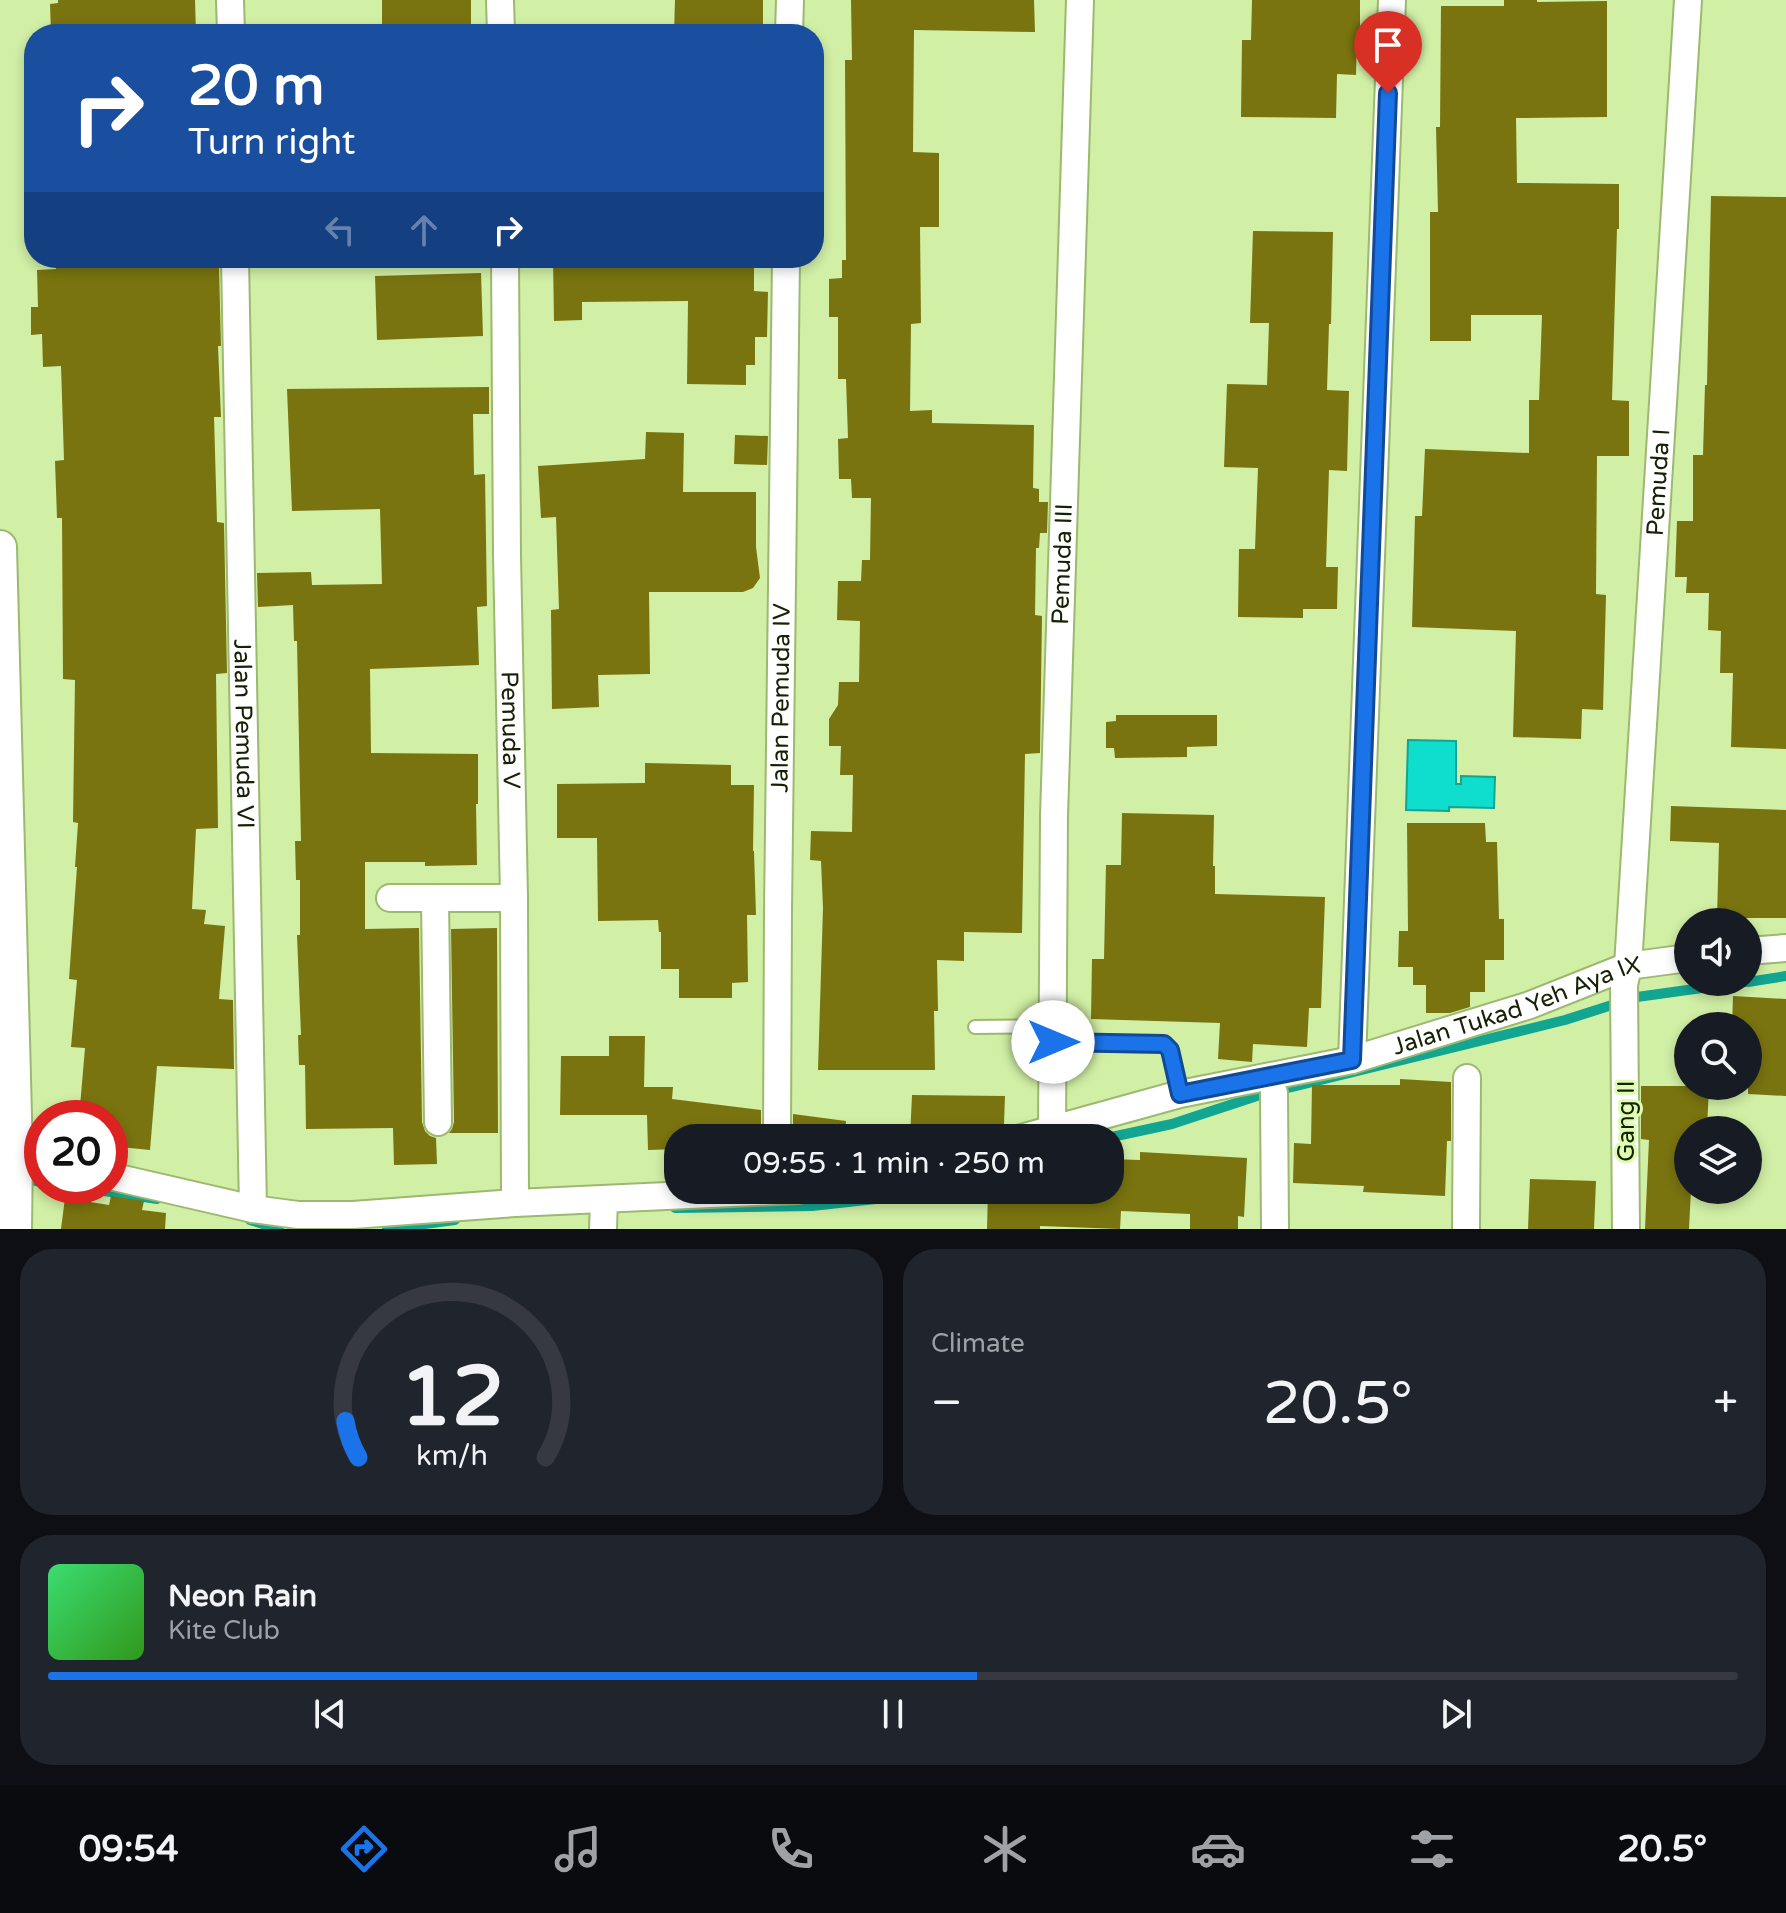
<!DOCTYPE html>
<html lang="en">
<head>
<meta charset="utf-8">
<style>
  :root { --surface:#171b24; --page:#20242c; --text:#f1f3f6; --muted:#9ea1a6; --line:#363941; --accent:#1a73e8 }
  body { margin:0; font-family:"Varela Round",sans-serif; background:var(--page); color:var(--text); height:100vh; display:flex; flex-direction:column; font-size:30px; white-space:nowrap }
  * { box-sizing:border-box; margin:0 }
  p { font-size:26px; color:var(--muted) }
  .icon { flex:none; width:44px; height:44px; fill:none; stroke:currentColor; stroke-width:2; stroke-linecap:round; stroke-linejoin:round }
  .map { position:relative; height:1229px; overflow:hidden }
  .details { display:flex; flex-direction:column; gap:20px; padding:20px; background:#0d0f14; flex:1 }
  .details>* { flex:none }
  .banner { position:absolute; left:24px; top:24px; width:800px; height:244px; border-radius:32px; box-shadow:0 4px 12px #0003; background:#1a4fa0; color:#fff; overflow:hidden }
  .buttons { position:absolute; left:1674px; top:908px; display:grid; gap:16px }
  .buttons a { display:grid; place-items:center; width:88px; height:88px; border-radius:50%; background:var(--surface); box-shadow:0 4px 12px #0003; font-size:40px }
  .speed { position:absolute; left:24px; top:1100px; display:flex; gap:16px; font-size:40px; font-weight:700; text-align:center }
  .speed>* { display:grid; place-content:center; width:104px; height:104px; border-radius:50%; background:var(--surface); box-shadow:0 4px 12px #0003; line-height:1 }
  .speed .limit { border:12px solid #d22; background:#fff; color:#111 }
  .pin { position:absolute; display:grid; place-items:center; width:68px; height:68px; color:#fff; margin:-82px -34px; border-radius:50% 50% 50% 0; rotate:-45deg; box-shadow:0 0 8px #0007 }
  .pin .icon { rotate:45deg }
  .me { position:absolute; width:88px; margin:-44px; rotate:90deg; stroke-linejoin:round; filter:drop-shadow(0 0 6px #0008) }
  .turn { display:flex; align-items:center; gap:28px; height:168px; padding:0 32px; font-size:36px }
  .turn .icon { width:104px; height:104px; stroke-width:2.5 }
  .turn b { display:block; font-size:56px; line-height:68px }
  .lanes { display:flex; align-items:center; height:76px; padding:0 32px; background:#0003; justify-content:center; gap:40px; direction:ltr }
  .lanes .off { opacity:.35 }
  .big { font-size:60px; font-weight:600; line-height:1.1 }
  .details .widget { flex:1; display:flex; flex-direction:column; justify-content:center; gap:12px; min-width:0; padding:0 28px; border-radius:32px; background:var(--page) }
  .details .dial { align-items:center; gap:0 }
  .dial svg { height:208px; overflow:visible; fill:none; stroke:var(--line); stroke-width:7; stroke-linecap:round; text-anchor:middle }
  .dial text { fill:var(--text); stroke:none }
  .song { display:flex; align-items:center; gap:24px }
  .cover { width:96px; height:96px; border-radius:12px; background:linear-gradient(135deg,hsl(140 70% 55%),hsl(110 70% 35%)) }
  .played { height:8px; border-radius:4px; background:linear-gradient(90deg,var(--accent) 55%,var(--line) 55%) }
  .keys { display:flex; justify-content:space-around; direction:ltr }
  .heat { display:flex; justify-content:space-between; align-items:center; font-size:44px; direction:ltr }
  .details .tiles { flex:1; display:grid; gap:20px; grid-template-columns:1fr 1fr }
  .widget:last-child { grid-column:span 2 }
  .trip { position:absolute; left:664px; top:1124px; width:460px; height:80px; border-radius:32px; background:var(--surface); box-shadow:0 4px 12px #0003; font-weight:600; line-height:80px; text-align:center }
  .dock { display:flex; height:128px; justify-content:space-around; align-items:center; background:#090b0e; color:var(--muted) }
  .dock .icon { width:56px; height:56px }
  .dock .selected { color:var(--accent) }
  .dock b { font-size:36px; color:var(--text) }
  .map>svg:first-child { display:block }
  .water { fill:#0fdecf; stroke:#11a592; stroke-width:2 }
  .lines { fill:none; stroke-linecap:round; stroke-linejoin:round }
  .stream { stroke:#11a592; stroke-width:10 }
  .building { fill:#79740f }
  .service-casing { stroke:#9cb871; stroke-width:16 }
  .minor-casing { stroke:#9cb871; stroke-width:30 }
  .tertiary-casing { stroke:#9cb871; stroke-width:36 }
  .service { stroke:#fff; stroke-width:12 }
  .minor { stroke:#fff; stroke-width:26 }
  .tertiary { stroke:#fff; stroke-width:32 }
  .route-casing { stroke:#114b97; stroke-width:20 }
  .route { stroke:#1a73e8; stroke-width:14 }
  .labels { text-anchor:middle; stroke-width:6; stroke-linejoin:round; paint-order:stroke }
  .street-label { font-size:24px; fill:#162004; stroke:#defdb2 }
</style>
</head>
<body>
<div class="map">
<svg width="1786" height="1229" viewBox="0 0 1786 1229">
  <rect width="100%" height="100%" fill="#d1efa5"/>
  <polygon class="water" points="1408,740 1456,741 1456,784 1461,784 1461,776 1495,777 1494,808 1449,807 1449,811 1406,810"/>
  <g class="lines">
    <g class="stream">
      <polyline points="1748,982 1786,976"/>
      <polyline points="1280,1090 1565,1020 1637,997 1745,982"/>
      <polyline points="1107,1138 1172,1124 1260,1095"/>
      <polyline points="31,1180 42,1182"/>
      <polyline points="71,1186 157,1199"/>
      <polyline points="675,1208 812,1206 939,1192 944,1190"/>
      <polyline points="250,1220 279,1229"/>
      <polyline points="387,1229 455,1220"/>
    </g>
  </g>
  <g class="building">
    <polygon points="58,0 195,0 196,34 51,33 50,4 58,3"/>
    <rect x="382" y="0" width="89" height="34"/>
    <polygon points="675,0 763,0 763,34 674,34"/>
    <polygon points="851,0 1034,0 1035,32 914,30 913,152 939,153 939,227 920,227 921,323 911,324 910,411 932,410 932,423 1034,425 1033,488 1039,489 1039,502 1048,502 1047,533 1040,533 1039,548 1036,548 1035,615 1042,616 1040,753 1025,754 1022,933 964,932 964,961 937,960 938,1011 934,1011 935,1070 818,1070 823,908 821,861 810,860 811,831 852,832 853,775 840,775 841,746 829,746 829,719 838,705 839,682 859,682 860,621 837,620 838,581 861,581 862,560 870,560 871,498 852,498 851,479 839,479 838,439 848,438 846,379 838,379 838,317 829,317 829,279 842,278 842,260 846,260 845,60 852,60"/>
    <polygon points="1252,0 1360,0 1360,33 1357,33 1356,75 1337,74 1336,118 1241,117 1242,40 1251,40"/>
    <polygon points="1504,0 1537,0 1537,2 1607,1 1607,117 1516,118 1517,183 1619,184 1619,229 1617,229 1612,400 1629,401 1629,456 1597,456 1596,594 1606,595 1603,710 1582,709 1581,739 1513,737 1516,631 1412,627 1415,516 1422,516 1425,449 1529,453 1529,400 1539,400 1542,315 1471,315 1471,341 1430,341 1430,212 1438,212 1436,127 1440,127 1441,6 1504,6"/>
    <polygon points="1711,196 1786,197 1786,749 1731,747 1733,673 1720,673 1721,631 1708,630 1709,593 1686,593 1687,577 1675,577 1677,521 1693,521 1693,455 1703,455 1705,385 1707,385"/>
    <polygon points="1253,231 1333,232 1331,324 1329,324 1327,390 1349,391 1347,471 1329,470 1326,567 1338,567 1337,609 1303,609 1303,618 1238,617 1239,549 1255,549 1258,468 1224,467 1227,384 1267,385 1269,323 1250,323"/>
    <polygon points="56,258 217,258 217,266 219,266 221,346 218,346 221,417 214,417 217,522 224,523 227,673 216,674 218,828 196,829 192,909 206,910 204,924 225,926 219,999 233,1000 234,1069 157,1066 150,1150 110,1146 110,1118 79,1118 85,1048 71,1047 77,980 69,979 77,867 75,867 78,823 73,822 75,680 63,679 62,518 57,518 55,461 64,460 61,366 43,367 42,334 31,335 31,307 38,307 37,270 56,269"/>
    <polygon points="553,258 754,258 754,291 768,292 767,337 755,337 755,365 746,365 746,385 687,384 688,301 582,302 582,320 554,321"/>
    <polygon points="481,273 483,336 377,340 375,276"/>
    <polygon points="489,387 489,414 473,414 474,475 485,474 487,606 477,607 479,665 370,669 371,753 478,754 478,804 476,804 477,865 425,866 425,862 365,862 365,929 419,928 422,1122 425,1131 430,1136 436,1138 437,1164 394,1165 393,1128 306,1129 305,1065 299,1065 298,1035 301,1035 297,935 300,935 300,880 296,880 295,841 301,841 297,641 294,641 293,605 258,607 257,573 311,572 312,585 382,584 380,509 292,511 287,389"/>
    <polygon points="646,432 684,433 683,492 756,492 756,547 760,578 753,588 743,592 649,592 650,674 598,675 599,707 552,709 551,610 559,609 556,517 541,518 538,466 645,459"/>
    <polygon points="735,435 768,436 767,465 734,464"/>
    <polygon points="1116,715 1217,715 1217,746 1187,747 1187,757 1115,758 1114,748 1106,748 1106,722 1116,721"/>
    <polygon points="645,763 731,765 731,785 754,785 753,851 754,851 756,915 747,915 748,982 732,983 732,998 679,998 679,969 661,969 661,932 659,932 658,920 598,921 597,838 557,838 557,784 645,783"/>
    <polygon points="1671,806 1786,810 1786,918 1717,918 1719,843 1670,841"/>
    <polygon points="1122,813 1214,815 1213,866 1215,866 1215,894 1325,897 1321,1008 1309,1008 1307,1047 1253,1044 1252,1062 1218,1059 1220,1023 1091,1019 1092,959 1104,959 1106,865 1121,865"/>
    <polygon points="1407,823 1485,823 1486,842 1497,842 1499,919 1504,919 1504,960 1485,960 1485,992 1470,992 1470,1007 1450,1013 1426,1013 1426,985 1413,985 1413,967 1398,967 1399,931 1408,931"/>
    <polygon points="497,928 498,1133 449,1133 452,1129 454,1122 451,929"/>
    <polygon points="1733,996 1786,999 1786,1096 1748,1094 1748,1026 1732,1026"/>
    <polygon points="609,1036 645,1036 644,1087 673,1087 672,1099 761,1110 761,1138 678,1138 678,1149 648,1150 647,1115 560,1115 561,1056 609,1056"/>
    <polygon points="1400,1079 1451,1082 1451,1141 1447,1141 1445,1196 1363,1192 1364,1186 1293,1183 1294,1143 1311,1144 1312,1085 1400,1085"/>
    <polygon points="1641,1086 1709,1086 1707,1130 1688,1130 1688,1190 1691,1190 1689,1229 1645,1229 1649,1140 1641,1139"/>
    <polygon points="912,1095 1005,1096 1004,1124 952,1138 910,1138"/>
    <polygon points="793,1114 846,1121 845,1138 793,1138"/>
    <polygon points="1140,1152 1247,1158 1244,1217 1238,1216 1238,1229 1190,1229 1190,1214 1121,1211 1120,1229 1040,1226 1040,1229 987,1229 988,1190 1110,1190 1110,1159 1140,1160"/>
    <polygon points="1530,1179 1596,1181 1594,1229 1528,1229"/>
    <polygon points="111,1196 144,1201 142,1210 166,1213 165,1229 61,1229 65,1198 109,1205"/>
  </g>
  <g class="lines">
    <defs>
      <g id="service">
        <polyline points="975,1027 1052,1026"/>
        <polyline points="1053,1042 1164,1044 1170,1050 1180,1094"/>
      </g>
      <g id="minor">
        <polyline points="230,0 231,34"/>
        <polyline points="500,0 501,34"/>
        <polyline points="789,34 790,0"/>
        <path id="s1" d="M235 258 253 1209"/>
        <path id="s2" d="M505 258 507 555 514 898 515 1203"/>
        <polyline points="390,898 514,898"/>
        <polyline points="435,899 438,1122"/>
        <polyline points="1748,951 1786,948"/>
        <polyline points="1352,1060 1392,0"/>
        <polyline points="1274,1093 1275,1229"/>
        <path id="s3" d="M1052 1130 1054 816 1080 0"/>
        <path id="s4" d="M777 1138 778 910 786 258"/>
        <path id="s5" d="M1021 1138 1180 1094 1352 1060 1530 1005 1628 966 1688 958"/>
        <polyline points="0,1152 42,1159"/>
        <polyline points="110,1176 253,1209 298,1215 353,1215 515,1203 798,1190"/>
        <polyline points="603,1229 604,1199"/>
        <polyline points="1466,1229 1467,1078"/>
        <path id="s6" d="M1626 1229 1624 985 1628 966 1688 0"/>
      </g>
      <polyline id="tertiary" points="0,547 16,1153 15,1229"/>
    </defs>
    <use href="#service" class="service-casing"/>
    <use href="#minor" class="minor-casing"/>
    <use href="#tertiary" class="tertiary-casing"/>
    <use href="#service" class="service"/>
    <use href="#minor" class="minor"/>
    <use href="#tertiary" class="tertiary"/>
  </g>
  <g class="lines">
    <defs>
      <polyline id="route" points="1053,1042 1164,1044 1170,1050 1180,1094 1352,1060 1388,93"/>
    </defs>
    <use href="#route" class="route-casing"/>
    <use href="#route" class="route"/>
  </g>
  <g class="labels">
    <g class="street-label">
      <text dy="8" stroke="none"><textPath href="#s6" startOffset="748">Pemuda I</textPath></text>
      <text dy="8" stroke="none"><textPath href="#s3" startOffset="566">Pemuda III</textPath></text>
      <text dy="8" stroke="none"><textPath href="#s4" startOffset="440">Jalan Pemuda IV</textPath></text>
      <text dy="8" stroke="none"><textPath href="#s2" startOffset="472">Pemuda V</textPath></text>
      <text dy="8" stroke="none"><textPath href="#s1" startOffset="476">Jalan Pemuda VI</textPath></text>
      <text dy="8" stroke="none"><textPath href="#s5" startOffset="514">Jalan Tukad Yeh Aya IX</textPath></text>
      <text transform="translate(1626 1121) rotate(-90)" y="8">Gang II</text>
    </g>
  </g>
</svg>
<div class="buttons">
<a><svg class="icon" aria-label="sound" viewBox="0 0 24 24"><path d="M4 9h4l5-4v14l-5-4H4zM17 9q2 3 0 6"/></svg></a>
<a><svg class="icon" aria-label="search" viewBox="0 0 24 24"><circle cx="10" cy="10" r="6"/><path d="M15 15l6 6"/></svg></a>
<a><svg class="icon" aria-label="layers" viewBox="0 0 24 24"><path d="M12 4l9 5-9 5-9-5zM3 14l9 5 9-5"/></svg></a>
</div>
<div class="speed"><div class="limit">20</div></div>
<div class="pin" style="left:1388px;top:93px;background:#d93025"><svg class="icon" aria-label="arrive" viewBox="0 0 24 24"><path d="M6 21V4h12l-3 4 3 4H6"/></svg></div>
<svg class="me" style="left:1053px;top:1042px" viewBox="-20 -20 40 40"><circle r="19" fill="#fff"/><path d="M0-13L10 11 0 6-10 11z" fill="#1a73e8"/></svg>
<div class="trip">09:55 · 1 min · 250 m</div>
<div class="banner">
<div class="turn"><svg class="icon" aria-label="right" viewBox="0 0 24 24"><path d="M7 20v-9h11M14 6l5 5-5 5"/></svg><div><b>20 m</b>Turn right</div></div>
<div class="lanes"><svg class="icon off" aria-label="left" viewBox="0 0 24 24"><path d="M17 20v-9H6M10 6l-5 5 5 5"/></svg><svg class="icon off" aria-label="ahead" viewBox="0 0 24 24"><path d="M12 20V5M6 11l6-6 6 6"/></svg><svg class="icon" aria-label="right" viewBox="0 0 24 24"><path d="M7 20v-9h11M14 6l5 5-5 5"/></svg></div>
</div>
</div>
<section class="details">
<div class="tiles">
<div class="widget dial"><svg viewBox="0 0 100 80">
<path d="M14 69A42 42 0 1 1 86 69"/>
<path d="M14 69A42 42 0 0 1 9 55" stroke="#1a73e8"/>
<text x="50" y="56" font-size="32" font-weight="700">12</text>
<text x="50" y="72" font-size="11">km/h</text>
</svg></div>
<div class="widget"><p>Climate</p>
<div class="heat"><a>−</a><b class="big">20.5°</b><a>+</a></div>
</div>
<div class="widget">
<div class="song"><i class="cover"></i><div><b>Neon Rain</b><p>Kite Club</p></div></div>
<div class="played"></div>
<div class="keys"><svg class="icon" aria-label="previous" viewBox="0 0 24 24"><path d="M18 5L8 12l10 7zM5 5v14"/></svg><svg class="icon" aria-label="pause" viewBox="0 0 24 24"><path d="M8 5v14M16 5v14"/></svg><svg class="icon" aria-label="next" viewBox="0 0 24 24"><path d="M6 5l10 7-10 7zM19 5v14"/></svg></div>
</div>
</div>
</section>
<nav class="dock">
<b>09:54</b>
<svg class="icon selected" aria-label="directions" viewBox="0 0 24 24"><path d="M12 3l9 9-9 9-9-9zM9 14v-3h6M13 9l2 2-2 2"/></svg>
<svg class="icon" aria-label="music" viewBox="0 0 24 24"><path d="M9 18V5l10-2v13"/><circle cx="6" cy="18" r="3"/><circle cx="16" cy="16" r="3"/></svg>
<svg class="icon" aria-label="phone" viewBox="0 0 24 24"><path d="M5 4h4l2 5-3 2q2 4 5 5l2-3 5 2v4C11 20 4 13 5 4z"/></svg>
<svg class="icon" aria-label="climate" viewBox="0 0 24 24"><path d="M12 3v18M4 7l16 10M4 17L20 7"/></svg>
<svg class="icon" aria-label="car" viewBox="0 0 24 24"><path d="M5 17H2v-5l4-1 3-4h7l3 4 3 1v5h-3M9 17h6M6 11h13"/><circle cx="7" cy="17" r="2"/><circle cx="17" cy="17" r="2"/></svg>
<svg class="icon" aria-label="filters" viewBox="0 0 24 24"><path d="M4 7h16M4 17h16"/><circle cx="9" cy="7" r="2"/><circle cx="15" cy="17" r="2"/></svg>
<b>20.5°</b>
</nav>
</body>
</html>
